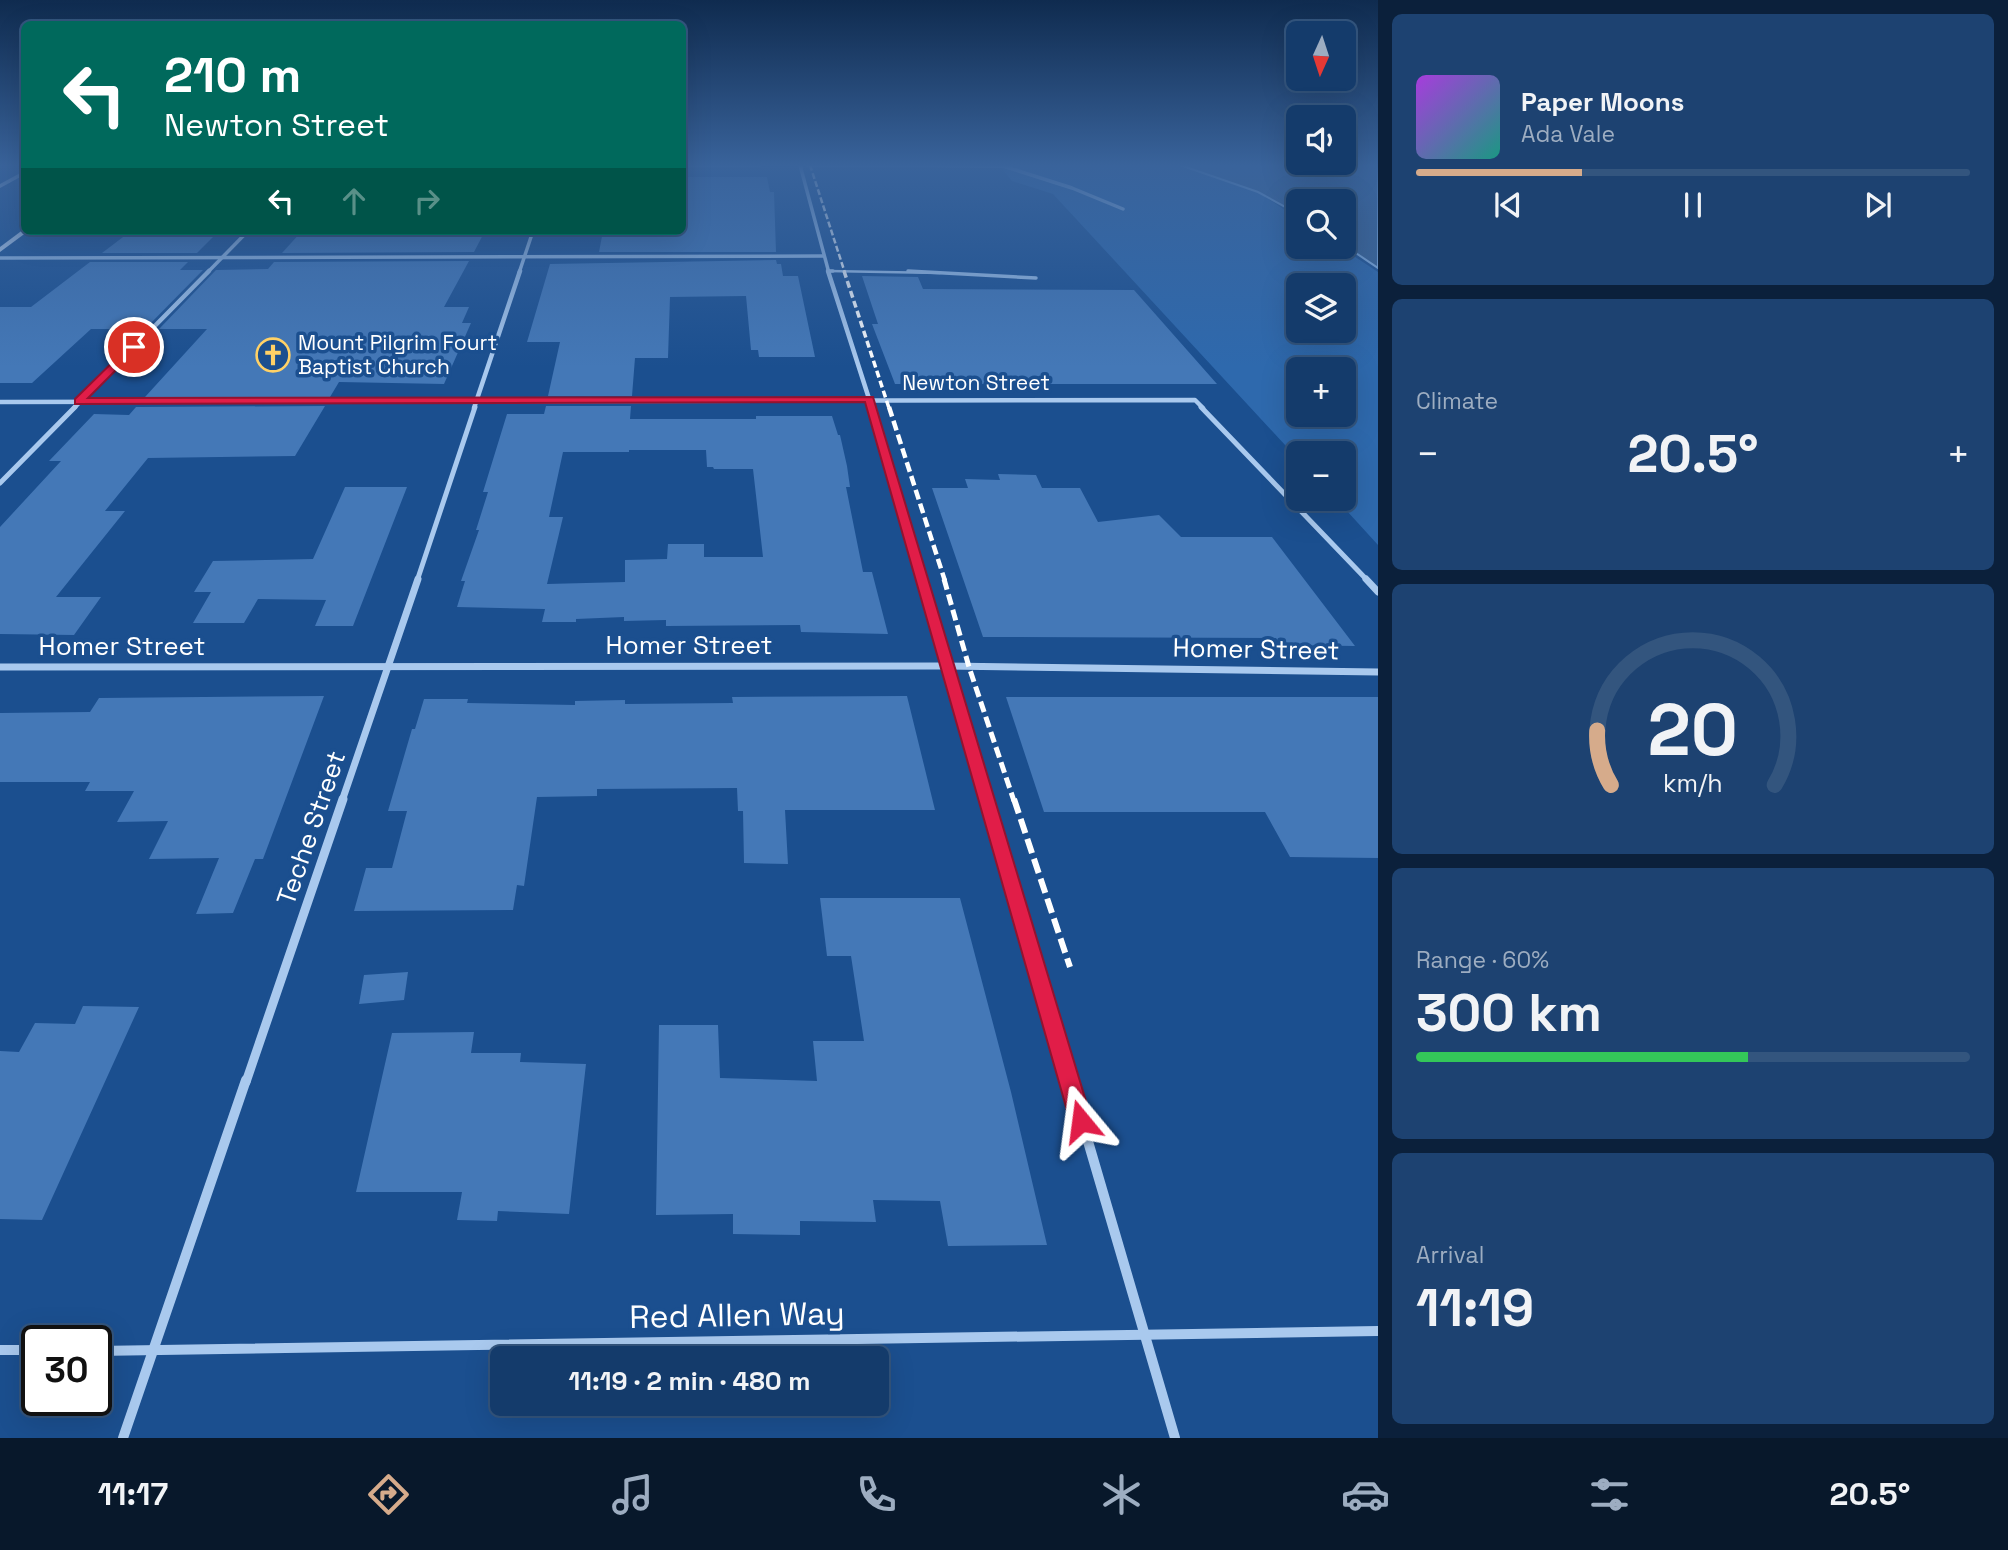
<!DOCTYPE html>
<html lang="en">
<head>
<meta charset="utf-8">
<style>
  :root { --surface:#143b6b; --page:#1d4271; --text:#f1f3f6; --muted:#9dadc1; --line:#33557e; --accent:#d6ab8b }
  body { margin:0; font-family:"Space Grotesk",sans-serif; background:var(--page); color:var(--text); height:100vh; display:flex; flex-direction:column; font-size:26px; white-space:nowrap }
  * { box-sizing:border-box; margin:0 }
  p { font-size:23px; color:var(--muted) }
  .icon { flex:none; width:38px; height:38px; fill:none; stroke:currentColor; stroke-width:2; stroke-linecap:round; stroke-linejoin:round }
  .map { position:relative; flex:1; overflow:hidden }
  .drawer { display:flex; flex-direction:column; gap:14px; padding:14px; background:#0b203b; width:630px }
  .drawer>* { flex:none }
  .top-card { position:absolute; left:21px; top:21px; width:665px; height:214px; border-radius:10px; box-shadow:0 7px 28px #0002,0 0 0 2px var(--line); background:#00695c; color:#fff; overflow:hidden }
  .needle { width:46px; rotate:183deg }
  .fabs { position:absolute; left:1286px; top:21px; display:grid; gap:14px }
  .fabs a { display:grid; place-items:center; width:70px; height:70px; border-radius:10px; background:var(--surface); box-shadow:0 7px 28px #0002,0 0 0 2px var(--line); font-size:35px }
  .speed { position:absolute; left:21px; top:1325px; display:flex; gap:14px; font-size:35px; font-weight:700; text-align:center }
  .speed>* { display:grid; place-content:center; width:91px; height:91px; border-radius:50%; background:var(--surface); box-shadow:0 7px 28px #0002,0 0 0 2px var(--line); line-height:1 }
  .speed .limit { border:4px solid #111; border-radius:10px; background:#fff; color:#111 }
  .pin { position:absolute; display:grid; place-items:center; width:60px; height:60px; color:#fff; margin:-30px; border:4px solid #fff; border-radius:50%; box-shadow:0 2px 7px #0007 }
  .me { position:absolute; width:77px; margin:-38px; rotate:344deg; stroke-linejoin:round; filter:drop-shadow(0 0 5px #0008) }
  .turn { display:flex; align-items:center; gap:24px; height:147px; padding:0 28px; font-size:32px }
  .turn .icon { width:91px; height:91px; stroke-width:2.5 }
  .turn b { display:block; font-size:49px; line-height:60px }
  .lanes { display:flex; align-items:center; height:66px; padding:0 28px; background:#0003; justify-content:center; gap:35px; direction:ltr }
  .lanes .off { opacity:.35 }
  .big { font-size:52px; font-weight:700; line-height:1.1 }
  .drawer .card { flex:1; display:flex; flex-direction:column; justify-content:center; gap:10px; min-width:0; padding:0 24px; border-radius:10px; background:var(--page) }
  .drawer .dial { align-items:center; gap:0 }
  .dial svg { height:182px; overflow:visible; fill:none; stroke:var(--line); stroke-width:7; stroke-linecap:round; text-anchor:middle }
  .dial text { fill:var(--text); stroke:none }
  .song { display:flex; align-items:center; gap:21px }
  .cover { width:84px; height:84px; border-radius:10px; background:linear-gradient(135deg,hsl(280 70% 55%),hsl(170 70% 35%)) }
  .played { height:7px; border-radius:4px; background:linear-gradient(90deg,var(--accent) 30%,var(--line) 30%) }
  .keys { display:flex; justify-content:space-around; direction:ltr }
  .heat { display:flex; justify-content:space-between; align-items:center; font-size:38px; direction:ltr }
  .charge { height:10px; border-radius:5px; background:linear-gradient(90deg,#34c759 60%,var(--line) 0) }
  .trip { position:absolute; left:490px; top:1346px; width:399px; height:70px; border-radius:10px; background:var(--surface); box-shadow:0 7px 28px #0002,0 0 0 2px var(--line); font-weight:700; line-height:70px; text-align:center }
  .tab-bar { display:flex; height:112px; justify-content:space-around; align-items:center; background:#08182b; color:var(--muted) }
  .tab-bar .icon { width:49px; height:49px }
  .tab-bar .on { color:var(--accent) }
  .tab-bar b { font-size:32px; color:var(--text) }
  main { display:flex; flex:1; min-height:0 }
  .map>svg:first-child { display:block }
  .green { fill:#2e69ad; fill-rule:evenodd }
  .water { fill:#3c6290; stroke:#9cc4f0; stroke-width:2 }
  .building { fill:#4478b7; fill-rule:evenodd }
  .lines { fill:none; stroke-linecap:round; stroke-linejoin:round }
  .service-far1 { stroke:#a9c9ee; stroke-width:2.5 }
  .service { stroke:#a9c9ee; stroke-width:3.5 }
  .minor-far5 { stroke:#a9c9ee; stroke-width:3.5 }
  .minor-far4 { stroke:#a9c9ee; stroke-width:4.5 }
  .minor-far3 { stroke:#a9c9ee; stroke-width:5 }
  .minor-far2 { stroke:#a9c9ee; stroke-width:7 }
  .minor-far1 { stroke:#a9c9ee; stroke-width:9 }
  .minor { stroke:#a9c9ee; stroke-width:10 }
  .secondary { fill:#d6e6fa; fill-rule:evenodd }
  .rail-far4 { stroke:#fff; stroke-width:2.5; stroke-dasharray:6 2.5; stroke-linecap:butt }
  .rail-far3 { stroke:#fff; stroke-width:3.5; stroke-dasharray:7 3.5; stroke-linecap:butt }
  .rail-far2 { stroke:#fff; stroke-width:4.5; stroke-dasharray:10 4.5; stroke-linecap:butt }
  .rail-far1 { stroke:#fff; stroke-width:5; stroke-dasharray:11 5; stroke-linecap:butt }
  .rail { stroke:#fff; stroke-width:6; stroke-dasharray:15 6; stroke-linecap:butt }
  .route { fill:#e11d48; stroke:#92132f; stroke-width:2 }
  .labels { text-anchor:middle; stroke-width:7; stroke-linejoin:round; paint-order:stroke }
  .far-poi-label { font-size:21px; fill:#fff; stroke:#1b4f8f; text-anchor:start }
  .far-street-label { font-size:21px; fill:#fff; stroke:#1b4f8f }
  .street-label { font-size:26px; fill:#fff; stroke:#1b4f8f }
  .near-street-label { font-size:32px; fill:#fff; stroke:#1b4f8f }
</style>
</head>
<body>
<main>
<div class="map">
<svg width="1378" height="1438" viewBox="0 0 1378 1438">
  <rect width="100%" height="100%" fill="#1b4f8f"/>
  <path class="green" d="M999 165H1180L1258 192 1298 219V247H1340L1378 272V545L1336 499H1344V453H1298V459L1053 194 1012 181ZM1298 285H1344V331H1298ZM1298 369H1344V415H1298Z"/>
  <polygon class="water" points="1180,165 1378,165 1378,268 1344,245 1344,201 1298,201 1298,214 1258,192"/>
  <g class="building">
    <polygon points="682,177 767,177 770,192 774,192 776,252 599,252 603,231 682,231"/>
    <polygon points="131,231 219,231 197,253 102,253"/>
    <polygon points="302,231 410,233 412,231 485,231 474,252 282,253"/>
    <polygon points="776,260 777,264 781,264 783,276 798,276 815,357 759,357 758,350 751,350 746,296 670,297 668,358 635,358 632,396 548,396 560,342 527,342 550,264"/>
    <polygon points="469,261 444,307 469,307 462,323 471,323 444,384 339,382 330,397 145,397 207,329 159,329 216,270 268,269 274,262"/>
    <polygon points="90,262 188,262 180,270 203,270 145,329 91,329 32,383 0,383 0,307 31,307"/>
    <polygon points="862,276 918,277 923,289 1134,290 1217,384 895,384 872,324 878,324"/>
    <polygon points="325,406 295,456 148,458 105,511 125,511 56,597 101,597 74,635 0,634 0,527 61,461 49,461 94,414 129,415 136,407"/>
    <path d="M546 406H631L630 419H756V416H832L838 435H840L847 466 850 487H846L863 572H872L888 634 801 632 800 625 666 626V620L624 621V617L576 619V622H542L545 609 457 607 465 581H461L479 530H476L488 492H483L507 414H544ZM629 450H706L707 467H713L714 469H753L763 557H704V544H668L667 559 625 560V582L547 584 563 517H549L563 452H629Z"/>
    <polygon points="998,474 1036,475 1042,488 1080,488 1098,522 1159,515 1181,537 1272,537 1355,646 1281,645 1276,638 983,637 932,488 968,488 965,479 1000,480"/>
    <polygon points="345,487 407,487 353,626 315,626 326,600 258,599 244,623 193,623 211,592 194,592 213,561 313,559"/>
    <polygon points="324,696 263,859 255,859 233,913 196,914 219,858 149,859 168,821 117,822 134,791 85,791 90,782 0,782 0,713 90,712 99,698"/>
    <polygon points="907,696 935,810 785,810 788,864 744,863 743,811 738,811 737,788 597,789 597,796 537,797 524,886 517,885 513,910 354,911 366,868 392,868 407,811 388,811 412,729 415,729 424,699 468,699 467,703 575,705 575,701 625,700 625,704 733,703 732,697"/>
    <polygon points="1006,697 1378,697 1378,858 1290,857 1265,812 1044,812"/>
    <polygon points="820,898 960,898 1011,1092 1047,1245 948,1246 940,1201 873,1200 876,1222 800,1221 800,1235 733,1234 733,1214 656,1215 659,1025 718,1025 720,1078 817,1081 813,1041 864,1041 851,956 827,956"/>
    <polygon points="408,972 404,1000 359,1004 364,975"/>
    <polygon points="83,1006 139,1007 42,1220 0,1219 0,1051 19,1052 35,1023 75,1024"/>
    <polygon points="474,1032 471,1053 521,1053 520,1062 586,1064 569,1214 498,1211 497,1221 457,1220 462,1192 356,1192 392,1033"/>
  </g>
  <g class="lines">
    <polyline class="service-far1" points="828,271 940,273"/>
    <g class="service">
      <polyline points="828,271 833,271"/>
      <polyline points="908,271 1036,278"/>
    </g>
    <g class="minor-far5">
      <polyline points="682,165 760,165"/>
      <polyline points="800,165 829,273"/>
      <polyline points="807,165 1003,166 1072,188 1123,209"/>
      <polyline points="0,258 824,256"/>
      <polyline points="207,273 248,231"/>
      <polyline points="519,273 533,231"/>
    </g>
    <g class="minor-far4">
      <polyline points="828,271 872,408"/>
      <polyline points="0,402 1195,400 1203,408"/>
      <polyline points="74,408 209,271"/>
      <polyline points="474,408 520,271"/>
    </g>
    <g class="minor-far3">
      <polyline points="871,407 923,581"/>
      <polyline points="1201,407 1368,581"/>
      <polyline points="0,483 75,407"/>
      <polyline points="417,581 475,407"/>
    </g>
    <g class="minor-far2">
      <polyline points="922,579 987,801"/>
      <polyline points="1366,579 1378,592"/>
      <polyline points="0,667 946,666 1378,672"/>
      <polyline points="342,801 418,579"/>
    </g>
    <g class="minor-far1">
      <polyline points="987,799 1070,1082"/>
      <polyline points="246,1082 343,799"/>
    </g>
    <g class="minor">
      <polyline points="1070,1080 1175,1438"/>
      <polyline points="0,1350 37,1350"/>
      <polyline points="96,1351 1378,1331"/>
      <polyline points="123,1438 246,1080"/>
    </g>
    <g class="secondary">
      <polygon points="24,171 24,175 0,188 0,184"/>
      <polygon points="24,229 27,232 0,252 0,247"/>
    </g>
    <polyline class="rail-far4" points="810,165 845,273"/>
    <polyline class="rail-far3" points="844,271 889,408"/>
    <polyline class="rail-far2" points="889,407 945,581"/>
    <polyline class="rail-far1" points="944,579 969,667 1014,801"/>
    <polyline class="rail" points="1014,799 1070,967"/>
  </g>
  <linearGradient id="sky" x2="0" y2="1"><stop stop-color="#0f2b4f"/><stop offset="0.45" stop-color="#39639b"/><stop offset="1" stop-color="#39639b" stop-opacity="0"/></linearGradient>
  <rect width="1378" height="367" fill="url(#sky)"/>
  <polygon class="route" points="130,345 139,347 88,398 873,397 1092,1121 1089,1129 1081,1132 1073,1129 1070,1121 865,402 75,404 75,399"/>
  <defs>
    <symbol id="church-ring" viewBox="-11 -11 22 22"><circle r="9.5" fill="#1b4f8f" stroke="#ffd166" stroke-width="1.5"/><path d="M-1.2-6h2.4v3.5h3.3v2.4h-3.3V6h-2.4V-.1h-3.3v-2.4h3.3Z" fill="#ffd166"/></symbol>
  </defs>
  <g fill-rule="evenodd">
    <use href="#church-ring" x="254" y="336" width="38" height="38"/>
  </g>
  <g class="labels">
    <g class="far-poi-label">
      <text x="298" y="350">Mount Pilgrim Fourt<tspan x="298" dy="24">Baptist Church</tspan></text>
    </g>
    <g class="far-street-label">
      <text x="976" y="390">Newton Street</text>
    </g>
    <g class="street-label">
      <text x="689" y="654">Homer Street</text>
      <text x="122" y="655">Homer Street</text>
      <text transform="translate(1256 649) rotate(1)" y="9">Homer Street</text>
      <text transform="translate(311 828) rotate(-71)" y="9">Teche Street</text>
    </g>
    <g class="near-street-label">
      <text transform="translate(737 1315) rotate(-1)" y="11">Red Allen Way</text>
    </g>
  </g>
</svg>
<div class="fabs">
<a><svg class="needle" viewBox="-14 -14 28 28"><path d="M0-13l5 13h-10z" fill="#e53935"/><path d="M0 13l5-13h-10z" fill="#9dadc1"/></svg></a>
<a><svg class="icon" aria-label="sound" viewBox="0 0 24 24"><path d="M4 9h4l5-4v14l-5-4H4zM17 9q2 3 0 6"/></svg></a>
<a><svg class="icon" aria-label="search" viewBox="0 0 24 24"><circle cx="10" cy="10" r="6"/><path d="M15 15l6 6"/></svg></a>
<a><svg class="icon" aria-label="layers" viewBox="0 0 24 24"><path d="M12 4l9 5-9 5-9-5zM3 14l9 5 9-5"/></svg></a>
<a>+</a>
<a>−</a>
</div>
<div class="speed"><div class="limit">30</div></div>
<div class="pin" style="left:134px;top:347px;background:#d93025"><svg class="icon" aria-label="arrive" viewBox="0 0 24 24"><path d="M6 21V4h12l-3 4 3 4H6"/></svg></div>
<svg class="me" style="left:1081px;top:1121px" viewBox="-20 -20 40 40"><path d="M0-17L14 15 0 8-14 15z" fill="#e11d48" stroke="#fff" stroke-width="4"/></svg>
<div class="trip">11:19 · 2 min · 480 m</div>
<div class="top-card">
<div class="turn"><svg class="icon" aria-label="left" viewBox="0 0 24 24"><path d="M17 20v-9H6M10 6l-5 5 5 5"/></svg><div><b>210 m</b>Newton Street</div></div>
<div class="lanes"><svg class="icon" aria-label="left" viewBox="0 0 24 24"><path d="M17 20v-9H6M10 6l-5 5 5 5"/></svg><svg class="icon off" aria-label="ahead" viewBox="0 0 24 24"><path d="M12 20V5M6 11l6-6 6 6"/></svg><svg class="icon off" aria-label="right" viewBox="0 0 24 24"><path d="M7 20v-9h11M14 6l5 5-5 5"/></svg></div>
</div>
</div>
<section class="drawer">
<div class="card">
<div class="song"><i class="cover"></i><div><b>Paper Moons</b><p>Ada Vale</p></div></div>
<div class="played"></div>
<div class="keys"><svg class="icon" aria-label="previous" viewBox="0 0 24 24"><path d="M18 5L8 12l10 7zM5 5v14"/></svg><svg class="icon" aria-label="pause" viewBox="0 0 24 24"><path d="M8 5v14M16 5v14"/></svg><svg class="icon" aria-label="next" viewBox="0 0 24 24"><path d="M6 5l10 7-10 7zM19 5v14"/></svg></div>
</div>
<div class="card"><p>Climate</p>
<div class="heat"><a>−</a><b class="big">20.5°</b><a>+</a></div>
</div>
<div class="card dial"><svg viewBox="0 0 100 80">
<path d="M14 69A42 42 0 1 1 86 69"/>
<path d="M14 69A42 42 0 0 1 8 45" stroke="#d6ab8b"/>
<text x="50" y="56" font-size="32" font-weight="700">20</text>
<text x="50" y="72" font-size="11">km/h</text>
</svg></div>
<div class="card"><p>Range · 60%</p><b class="big">300 km</b><div class="charge"></div></div>
<div class="card"><p>Arrival</p><b class="big">11:19</b></div>
</section>
</main>
<nav class="tab-bar">
<b>11:17</b>
<svg class="icon on" aria-label="directions" viewBox="0 0 24 24"><path d="M12 3l9 9-9 9-9-9zM9 14v-3h6M13 9l2 2-2 2"/></svg>
<svg class="icon" aria-label="music" viewBox="0 0 24 24"><path d="M9 18V5l10-2v13"/><circle cx="6" cy="18" r="3"/><circle cx="16" cy="16" r="3"/></svg>
<svg class="icon" aria-label="phone" viewBox="0 0 24 24"><path d="M5 4h4l2 5-3 2q2 4 5 5l2-3 5 2v4C11 20 4 13 5 4z"/></svg>
<svg class="icon" aria-label="climate" viewBox="0 0 24 24"><path d="M12 3v18M4 7l16 10M4 17L20 7"/></svg>
<svg class="icon" aria-label="car" viewBox="0 0 24 24"><path d="M5 17H2v-5l4-1 3-4h7l3 4 3 1v5h-3M9 17h6M6 11h13"/><circle cx="7" cy="17" r="2"/><circle cx="17" cy="17" r="2"/></svg>
<svg class="icon" aria-label="filters" viewBox="0 0 24 24"><path d="M4 7h16M4 17h16"/><circle cx="9" cy="7" r="2"/><circle cx="15" cy="17" r="2"/></svg>
<b>20.5°</b>
</nav>
</body>
</html>
